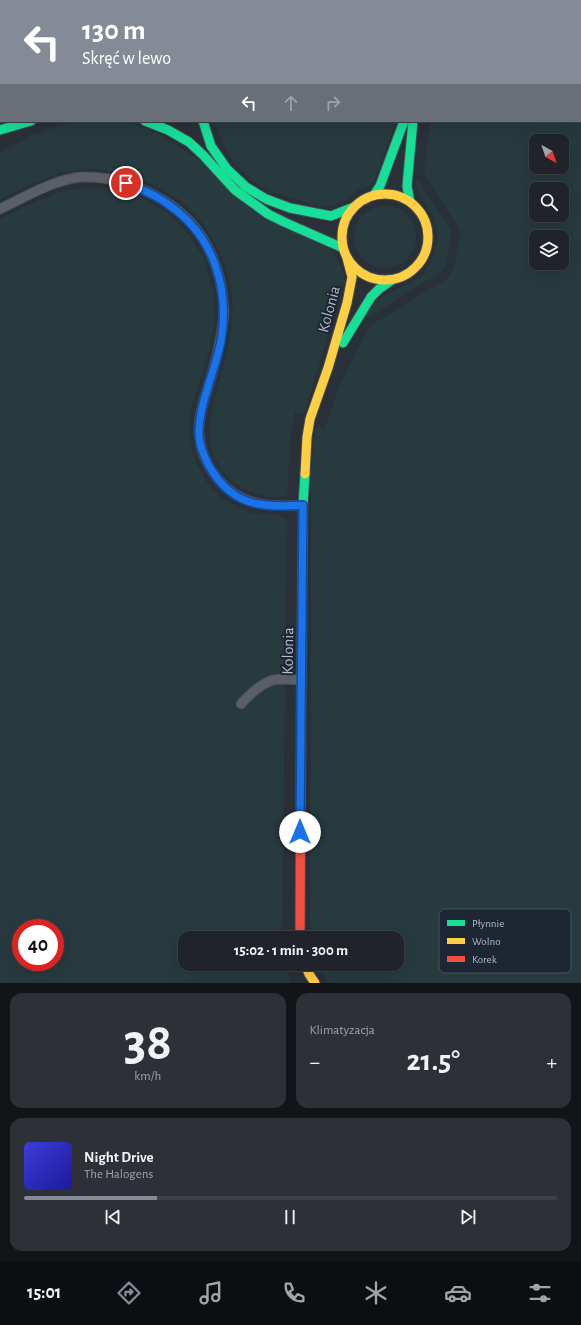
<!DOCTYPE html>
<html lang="pl">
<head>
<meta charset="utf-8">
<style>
  :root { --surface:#20242a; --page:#2d3036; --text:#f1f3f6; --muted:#a2a4a8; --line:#3d4147; --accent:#848b96 }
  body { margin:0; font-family:"Alegreya Sans",sans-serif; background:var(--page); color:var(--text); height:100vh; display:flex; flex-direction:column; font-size:15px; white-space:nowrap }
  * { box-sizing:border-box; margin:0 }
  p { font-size:13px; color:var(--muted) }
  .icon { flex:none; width:22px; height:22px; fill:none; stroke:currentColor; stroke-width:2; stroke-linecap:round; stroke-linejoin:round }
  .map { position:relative; height:983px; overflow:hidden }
  .details { display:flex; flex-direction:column; gap:10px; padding:10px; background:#121417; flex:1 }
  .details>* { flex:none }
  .hud { position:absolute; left:0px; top:0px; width:581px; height:122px; box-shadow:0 4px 16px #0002,0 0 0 1px var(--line); background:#848b96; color:#fff; overflow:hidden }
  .needle { width:26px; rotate:140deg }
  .tools { position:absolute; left:529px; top:134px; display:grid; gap:8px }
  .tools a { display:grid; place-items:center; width:40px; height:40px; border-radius:8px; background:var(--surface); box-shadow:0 4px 16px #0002,0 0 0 1px var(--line); font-size:20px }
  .speed { position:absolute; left:12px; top:919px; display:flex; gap:8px; font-size:20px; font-weight:700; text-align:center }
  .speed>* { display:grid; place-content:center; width:52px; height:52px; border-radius:50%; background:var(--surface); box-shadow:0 4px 16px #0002,0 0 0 1px var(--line); line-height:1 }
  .speed .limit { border:6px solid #d22; background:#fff; color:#111 }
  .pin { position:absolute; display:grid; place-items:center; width:34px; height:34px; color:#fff; margin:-17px; border:2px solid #fff; border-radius:50%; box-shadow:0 1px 4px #0007 }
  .me { position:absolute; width:44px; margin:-22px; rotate:0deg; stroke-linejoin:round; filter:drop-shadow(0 0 3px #0008) }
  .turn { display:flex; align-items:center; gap:14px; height:84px; padding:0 16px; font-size:18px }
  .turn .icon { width:52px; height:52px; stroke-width:2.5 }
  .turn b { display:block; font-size:28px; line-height:34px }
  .lanes { display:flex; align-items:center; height:38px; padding:0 16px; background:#0003; justify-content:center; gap:20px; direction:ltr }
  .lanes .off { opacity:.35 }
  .big { font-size:30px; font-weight:600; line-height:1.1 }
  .details .card { flex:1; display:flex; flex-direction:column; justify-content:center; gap:6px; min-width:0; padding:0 14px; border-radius:12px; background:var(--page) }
  .details .dial { align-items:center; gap:0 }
  .dial b { font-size:52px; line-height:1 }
  .song { display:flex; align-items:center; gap:12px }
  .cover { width:48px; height:48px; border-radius:6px; background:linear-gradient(135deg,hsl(240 70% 55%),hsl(240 70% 35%)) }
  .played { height:4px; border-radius:2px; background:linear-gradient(90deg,var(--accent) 25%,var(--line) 25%) }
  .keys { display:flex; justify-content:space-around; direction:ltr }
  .heat { display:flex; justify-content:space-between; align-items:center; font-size:22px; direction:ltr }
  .details .tiles { flex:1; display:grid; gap:10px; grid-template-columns:1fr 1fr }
  .card:last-child { grid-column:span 2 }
  .trip { position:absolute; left:178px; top:931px; width:226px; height:40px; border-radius:12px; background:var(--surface); box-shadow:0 4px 16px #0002,0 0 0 1px var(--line); font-weight:600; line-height:40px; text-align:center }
  .tabs { display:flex; height:64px; justify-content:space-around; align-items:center; background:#0d0e11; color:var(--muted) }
  .tabs .icon { width:28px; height:28px }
  .tabs .selected { color:var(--accent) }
  .tabs b { font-size:18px; color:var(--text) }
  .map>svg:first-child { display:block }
  .green { fill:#273a3e; fill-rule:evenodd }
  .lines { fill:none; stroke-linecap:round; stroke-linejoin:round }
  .lane-casing { stroke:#484c53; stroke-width:11 }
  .fast-casing { stroke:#484c53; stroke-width:11 }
  .slow-casing { stroke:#484c53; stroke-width:11 }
  .jam-casing { stroke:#484c53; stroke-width:11 }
  .lane { stroke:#5a5e66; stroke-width:9 }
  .fast { stroke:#16e098; stroke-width:9 }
  .slow { stroke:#ffcf43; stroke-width:9 }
  .jam { stroke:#f24e42; stroke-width:9 }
  .route-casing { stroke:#114b97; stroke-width:10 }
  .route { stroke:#1a73e8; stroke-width:7 }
  .labels { text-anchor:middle; stroke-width:4; stroke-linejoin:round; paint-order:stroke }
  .street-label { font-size:16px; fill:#b4bcc9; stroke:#1d2633 }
  .key { fill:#1d2633; stroke:#4a5360; stroke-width:1 }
  .key-label { font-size:11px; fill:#b4bcc9 }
</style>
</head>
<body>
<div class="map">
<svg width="581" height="983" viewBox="0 0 581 983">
  <rect width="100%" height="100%" fill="#2a3038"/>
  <g class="green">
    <polygon points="258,0 422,0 257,1"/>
    <path d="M455 0H581V983H329L319 971 316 964H397V938H310L311 466 316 426 325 428 338 388 368 330 373 324 445 280C457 270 457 249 460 234L459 228 424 174 430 121H580V1H455ZM536 141H562V167H536ZM536 189H562V215H536ZM536 237H562V263H536Z"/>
    <polygon points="84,121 122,122 144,127 168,139 334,252 342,269 345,279 304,414 295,412 290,441 287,495 278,498 264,496 247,490 231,481 219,466 212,451 209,429 212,409 227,352 232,324 233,304 230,283 223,260 213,239 200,220 180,200 152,184 125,173 94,169 62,172 27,186 0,200 0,153 31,136 59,125"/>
    <polygon points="214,121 396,121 374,183 357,191 342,202 332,206 319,206 269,191 252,180 233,161 223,144"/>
    <path d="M416 180 419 182 450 228 452 233 445 268 441 272 365 319C367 314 370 307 373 303 380 296 397 289 406 285 430 276 441 249 436 224 434 213 424 205 420 195 418 191 417 185 416 180Z"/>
    <path d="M108 188 140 197 166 212 189 235 204 258 213 292 215 320 209 351 191 407 189 435 194 458 206 481 221 498 239 508 254 514H276L287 520 282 938H185V964H284L285 970 292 983H0V219L30 204 68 189ZM21 928H55V962H21Z"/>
    <circle cx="385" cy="237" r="31"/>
  </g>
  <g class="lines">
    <defs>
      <g id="lane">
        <path d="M0 209C23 198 55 179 81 177 128 175 184 203 206 244 218 265 223 288 224 311 224 317 223 323 222 329 219 352 212 375 205 397 202 407 198 421 199 432 200 450 207 466 218 479 241 507 270 507 303 505"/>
        <path d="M241 704C249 695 260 684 273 680 282 678 293 680 302 680"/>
      </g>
      <g id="fast">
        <polyline points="434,0 434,1"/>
        <polyline points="211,1 213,0"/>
        <polyline points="235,1 236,0"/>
        <polyline points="0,72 1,71"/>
        <polyline points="145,121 168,130 189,142 203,155 235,190 268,214 284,222 343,248"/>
        <polyline points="203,121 211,146 227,169 246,187 266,199 290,208 331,216 354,207"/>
        <polyline points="0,130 31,121"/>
        <polyline points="374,195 380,186 404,121"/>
        <polyline points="410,202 407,186 413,121"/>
        <polyline points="343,343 371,297 379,289 392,280"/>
        <polyline points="301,723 303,505 305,474"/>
      </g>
      <g id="slow">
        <polyline points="18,1 20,0"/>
        <polyline points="0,10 1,10"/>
        <circle cx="385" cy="237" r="43"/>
        <polyline points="305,474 307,437 310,419 328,368 347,303 352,277 347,258"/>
        <polyline points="305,964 309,974 315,983"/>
      </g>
      <g id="jam">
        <polyline points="119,1 121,0"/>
        <polyline points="300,938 301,723"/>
      </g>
    </defs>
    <use href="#lane" class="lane-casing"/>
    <use href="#fast" class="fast-casing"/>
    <use href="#slow" class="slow-casing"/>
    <use href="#jam" class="jam-casing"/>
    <use href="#lane" class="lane"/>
    <use href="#fast" class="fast"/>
    <use href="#slow" class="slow"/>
    <use href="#jam" class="jam"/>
  </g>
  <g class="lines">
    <defs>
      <path id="route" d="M126 183C141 189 156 195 169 205 214 236 230 289 221 341 215 371 201 399 199 429 198 441 203 454 208 464 231 506 260 508 303 505L300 832"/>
    </defs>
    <use href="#route" class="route-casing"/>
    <use href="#route" class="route"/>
  </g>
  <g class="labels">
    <g class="street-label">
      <text transform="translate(328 309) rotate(-75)" y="6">Kolonia</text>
      <text transform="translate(287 651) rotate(-89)" y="6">Kolonia</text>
    </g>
  </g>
  <rect x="439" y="909" width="132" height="64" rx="6" class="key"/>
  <rect x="447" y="920" width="18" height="6" fill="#16e098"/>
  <rect x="447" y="938" width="18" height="6" fill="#ffcf43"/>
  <rect x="447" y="956" width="18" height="6" fill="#f24e42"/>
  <g class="key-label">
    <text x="472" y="927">Płynnie</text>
    <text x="472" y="945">Wolno</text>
    <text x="472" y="963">Korek</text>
  </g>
</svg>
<div class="tools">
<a><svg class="needle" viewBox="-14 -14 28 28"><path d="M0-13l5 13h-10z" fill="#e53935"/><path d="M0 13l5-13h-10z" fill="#a2a4a8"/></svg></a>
<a><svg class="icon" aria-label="search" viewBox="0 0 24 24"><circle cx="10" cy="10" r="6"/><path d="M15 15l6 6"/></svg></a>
<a><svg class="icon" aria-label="layers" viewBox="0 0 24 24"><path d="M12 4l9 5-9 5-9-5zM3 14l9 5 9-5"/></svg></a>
</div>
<div class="speed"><div class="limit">40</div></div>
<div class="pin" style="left:126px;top:183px;background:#d93025"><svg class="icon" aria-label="arrive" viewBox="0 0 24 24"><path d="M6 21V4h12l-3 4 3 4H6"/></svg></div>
<svg class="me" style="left:300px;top:832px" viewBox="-20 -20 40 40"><circle r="19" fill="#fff"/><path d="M0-13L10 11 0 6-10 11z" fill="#1a73e8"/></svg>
<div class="trip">15:02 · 1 min · 300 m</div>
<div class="hud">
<div class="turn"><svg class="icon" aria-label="left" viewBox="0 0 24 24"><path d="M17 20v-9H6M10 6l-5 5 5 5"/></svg><div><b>130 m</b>Skręć w lewo</div></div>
<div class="lanes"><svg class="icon" aria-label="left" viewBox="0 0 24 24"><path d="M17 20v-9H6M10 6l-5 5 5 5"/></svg><svg class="icon off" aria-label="ahead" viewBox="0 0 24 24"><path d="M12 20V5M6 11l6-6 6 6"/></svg><svg class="icon off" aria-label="right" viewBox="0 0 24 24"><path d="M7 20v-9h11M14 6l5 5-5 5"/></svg></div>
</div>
</div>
<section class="details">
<div class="tiles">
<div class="card dial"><b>38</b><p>km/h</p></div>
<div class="card"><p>Klimatyzacja</p>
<div class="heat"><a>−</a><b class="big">21.5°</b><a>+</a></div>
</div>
<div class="card">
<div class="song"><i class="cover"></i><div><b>Night Drive</b><p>The Halogens</p></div></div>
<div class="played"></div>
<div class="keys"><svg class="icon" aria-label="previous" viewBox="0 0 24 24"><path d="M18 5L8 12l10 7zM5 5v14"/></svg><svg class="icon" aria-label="pause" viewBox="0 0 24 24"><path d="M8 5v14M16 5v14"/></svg><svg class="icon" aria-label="next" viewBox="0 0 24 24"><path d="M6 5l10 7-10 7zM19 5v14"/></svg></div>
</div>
</div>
</section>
<nav class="tabs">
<b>15:01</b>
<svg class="icon selected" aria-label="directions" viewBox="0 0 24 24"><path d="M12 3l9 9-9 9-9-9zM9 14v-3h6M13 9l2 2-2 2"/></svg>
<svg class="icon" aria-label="music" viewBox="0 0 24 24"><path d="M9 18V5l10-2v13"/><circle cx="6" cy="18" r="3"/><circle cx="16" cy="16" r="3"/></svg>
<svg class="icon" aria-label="phone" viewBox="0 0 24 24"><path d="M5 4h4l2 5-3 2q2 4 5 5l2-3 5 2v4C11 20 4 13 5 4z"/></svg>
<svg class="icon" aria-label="climate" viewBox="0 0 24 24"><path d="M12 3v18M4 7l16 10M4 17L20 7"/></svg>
<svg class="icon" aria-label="car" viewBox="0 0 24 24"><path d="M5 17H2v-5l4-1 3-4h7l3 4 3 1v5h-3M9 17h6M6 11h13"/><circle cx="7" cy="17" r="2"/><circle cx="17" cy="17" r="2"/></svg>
<svg class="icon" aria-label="filters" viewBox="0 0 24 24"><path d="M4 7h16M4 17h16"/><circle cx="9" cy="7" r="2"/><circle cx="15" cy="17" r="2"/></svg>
</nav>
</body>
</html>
